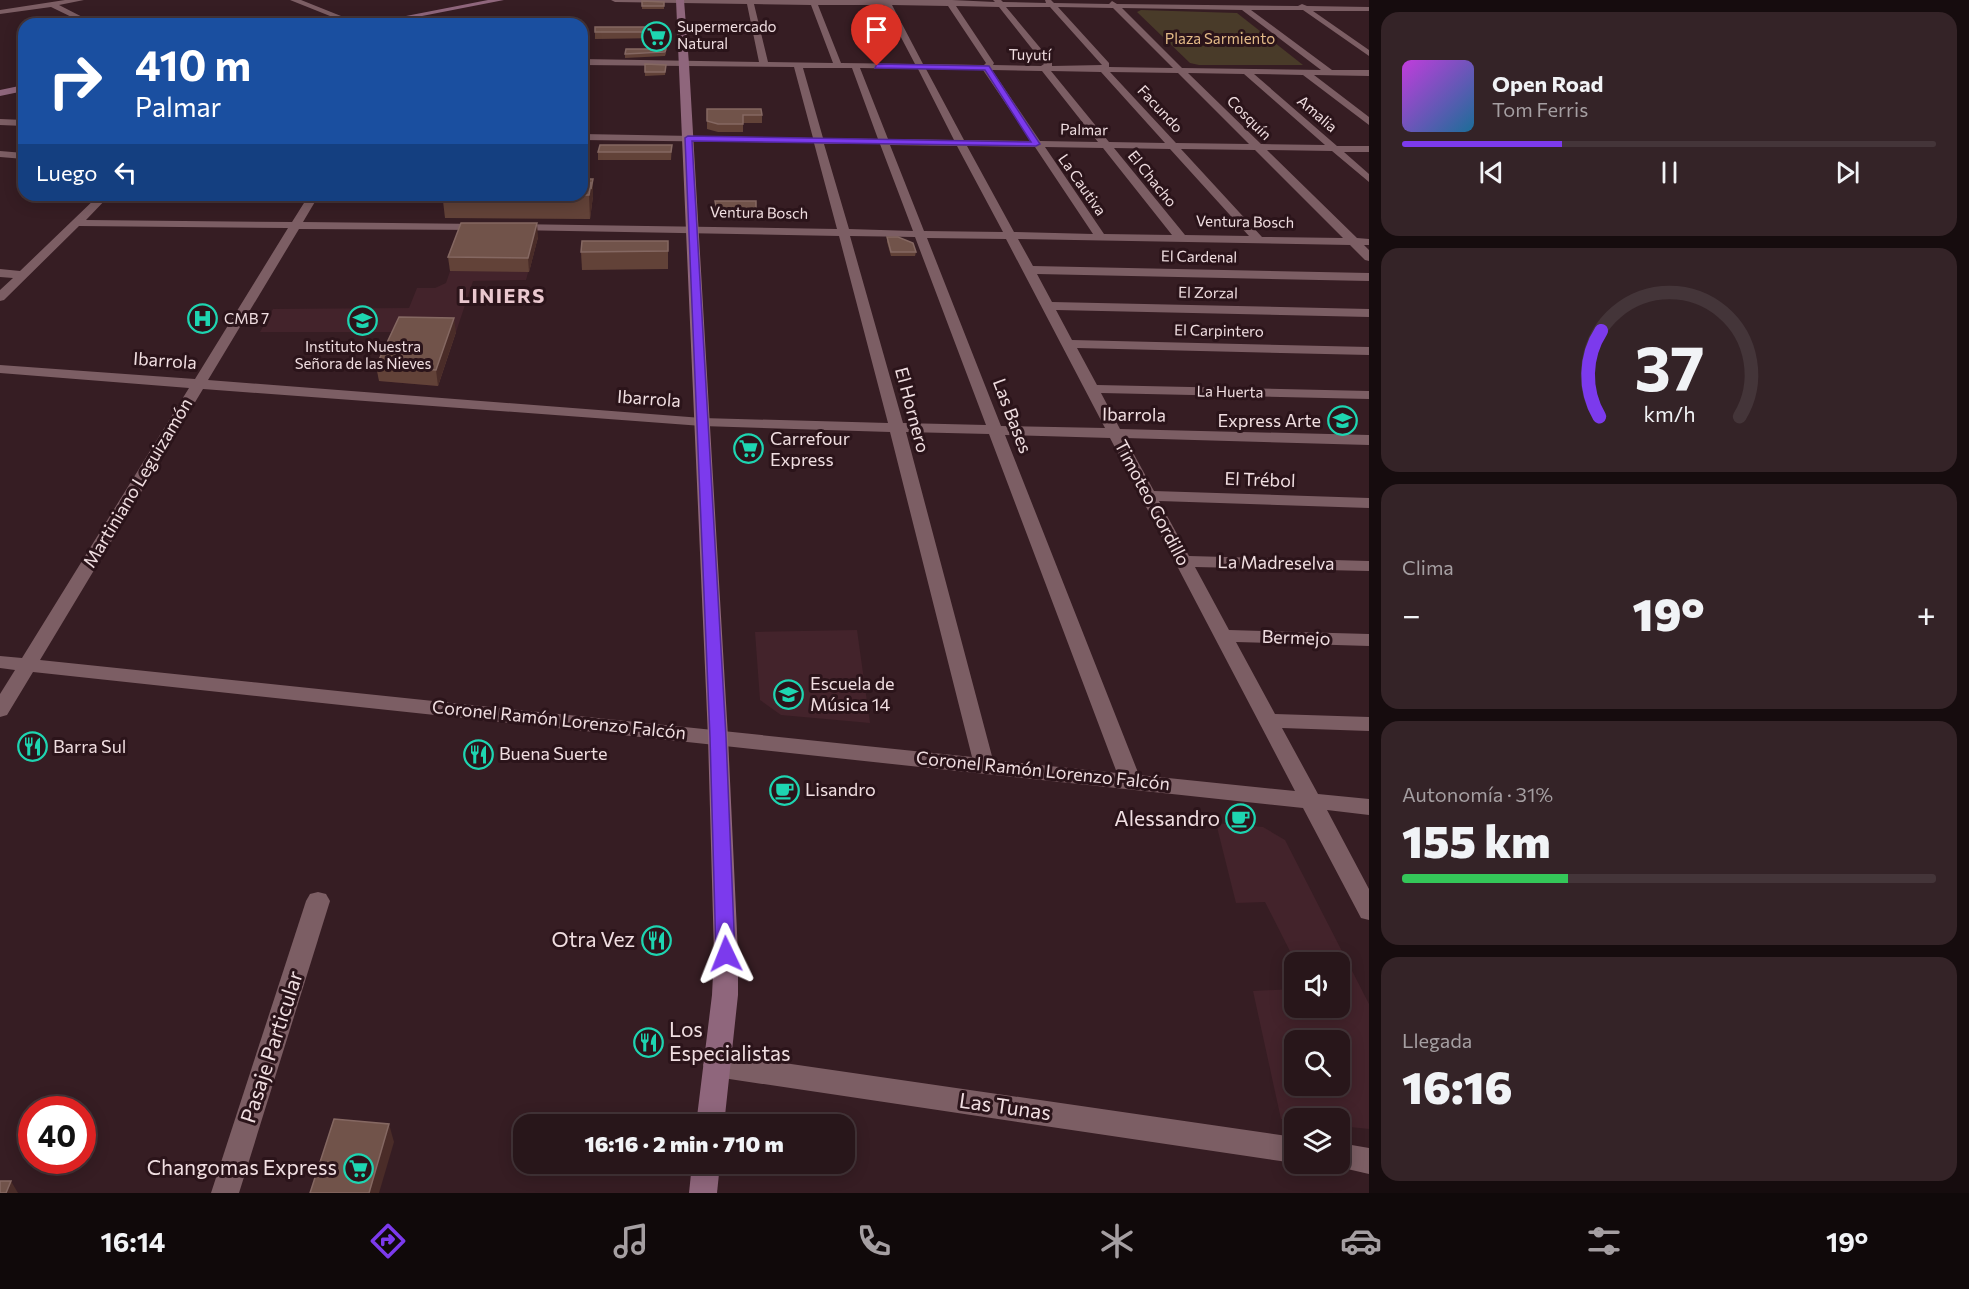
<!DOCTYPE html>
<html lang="es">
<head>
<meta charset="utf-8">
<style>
  :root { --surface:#28161a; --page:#342327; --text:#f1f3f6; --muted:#a59fa2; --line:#443539; --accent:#7c3aed }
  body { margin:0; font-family:Commissioner,sans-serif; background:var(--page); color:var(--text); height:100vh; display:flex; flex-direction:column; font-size:22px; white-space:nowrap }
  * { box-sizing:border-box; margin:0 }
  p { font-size:20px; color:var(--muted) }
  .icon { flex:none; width:33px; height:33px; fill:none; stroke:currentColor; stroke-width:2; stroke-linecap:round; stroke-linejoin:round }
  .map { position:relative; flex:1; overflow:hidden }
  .side { display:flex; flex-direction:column; gap:12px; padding:12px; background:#160c0e; width:600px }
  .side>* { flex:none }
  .guide { position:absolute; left:18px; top:18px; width:570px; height:183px; border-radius:18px; box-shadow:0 3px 15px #0003,0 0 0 2px var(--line); background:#1a4fa0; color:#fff; overflow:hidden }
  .tools { position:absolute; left:1284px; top:952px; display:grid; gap:12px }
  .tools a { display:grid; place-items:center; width:66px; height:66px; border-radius:12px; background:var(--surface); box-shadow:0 3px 15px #0003,0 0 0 2px var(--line); font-size:30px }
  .speed { position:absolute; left:18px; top:1096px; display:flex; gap:12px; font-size:30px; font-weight:700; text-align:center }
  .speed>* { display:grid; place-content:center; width:78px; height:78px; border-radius:50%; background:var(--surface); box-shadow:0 3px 15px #0003,0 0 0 2px var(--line); line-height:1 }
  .speed .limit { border:9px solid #d22; background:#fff; color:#111 }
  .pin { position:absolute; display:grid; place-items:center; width:51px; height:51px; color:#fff; margin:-62px -26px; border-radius:50% 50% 50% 0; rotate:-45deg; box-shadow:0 0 6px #0007 }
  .pin .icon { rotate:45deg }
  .me { position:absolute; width:66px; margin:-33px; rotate:358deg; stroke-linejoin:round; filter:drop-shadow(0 0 4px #0008) }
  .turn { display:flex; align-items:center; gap:21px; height:126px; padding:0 18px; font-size:27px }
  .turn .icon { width:78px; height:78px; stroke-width:2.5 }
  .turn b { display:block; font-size:42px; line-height:51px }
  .then { display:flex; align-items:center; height:57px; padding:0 18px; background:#0003; gap:12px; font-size:22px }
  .big { font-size:45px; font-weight:800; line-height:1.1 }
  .side .tile { flex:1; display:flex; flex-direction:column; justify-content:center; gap:9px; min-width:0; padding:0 21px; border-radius:18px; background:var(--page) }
  .side .dial { align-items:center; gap:0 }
  .dial svg { height:156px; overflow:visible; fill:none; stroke:var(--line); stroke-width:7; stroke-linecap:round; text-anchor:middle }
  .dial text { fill:var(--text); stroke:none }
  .song { display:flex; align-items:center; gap:18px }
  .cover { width:72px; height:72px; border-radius:9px; background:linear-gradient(135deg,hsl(290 70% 55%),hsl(200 70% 35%)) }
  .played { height:6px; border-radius:3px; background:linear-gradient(90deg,var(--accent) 30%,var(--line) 30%) }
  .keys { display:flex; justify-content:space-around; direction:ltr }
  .heat { display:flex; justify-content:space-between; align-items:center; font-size:33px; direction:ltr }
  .charge { height:9px; border-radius:4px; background:linear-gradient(90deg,#34c759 31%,var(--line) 0) }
  .trip { position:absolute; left:513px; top:1114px; width:342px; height:60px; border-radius:18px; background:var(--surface); box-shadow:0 3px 15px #0003,0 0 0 2px var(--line); font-weight:800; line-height:60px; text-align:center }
  .menu { display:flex; height:96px; justify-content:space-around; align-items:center; background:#10090a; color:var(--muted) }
  .menu .icon { width:42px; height:42px }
  .menu .selected { color:var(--accent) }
  .menu b { font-size:27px; color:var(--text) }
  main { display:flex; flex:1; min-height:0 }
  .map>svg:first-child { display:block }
  .built { fill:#43232b; fill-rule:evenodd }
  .green { fill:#493b29 }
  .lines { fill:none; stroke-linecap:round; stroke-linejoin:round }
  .street { fill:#7c5e64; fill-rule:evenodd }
  .secondary { fill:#8f667c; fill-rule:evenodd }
  .wall { fill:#624238 }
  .shaded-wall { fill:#4a2c28 }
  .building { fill:#71534a; stroke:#856862; stroke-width:1.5 }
  .route { fill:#7c3aed; stroke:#51269a; stroke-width:1.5 }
  .labels { text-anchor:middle; stroke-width:6; stroke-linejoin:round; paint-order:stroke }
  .far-poi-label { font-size:15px; fill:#f0dee1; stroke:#2b141a; text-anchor:start }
  .far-park-label { font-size:15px; fill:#e3ba87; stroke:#2b141a }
  .far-street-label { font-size:15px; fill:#f0dee1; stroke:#2b141a }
  .street-label { font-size:18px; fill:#f0dee1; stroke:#2b141a }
  .poi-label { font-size:18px; fill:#f0dee1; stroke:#2b141a; text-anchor:start }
  .far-district-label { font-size:20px; font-weight:bold; letter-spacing:1.5px; fill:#eac8cf; stroke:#2b141a }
  .near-poi-label { font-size:21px; fill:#f0dee1; stroke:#2b141a; text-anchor:end }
  .near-street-label { font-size:21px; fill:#f0dee1; stroke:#2b141a }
</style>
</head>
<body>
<main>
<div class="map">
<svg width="1369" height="1193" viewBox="0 0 1369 1193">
  <rect width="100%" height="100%" fill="#361d23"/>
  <g class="built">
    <polygon points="462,236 538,237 526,280 473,281 438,386 379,381 400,332 260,332 273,309 409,308 417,288 435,288 446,283"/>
    <polygon points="857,630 870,723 781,715 760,700 755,632"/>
    <path d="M1216 823 1263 827 1285 840 1369 1004V1129L1340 1126V1119H1281L1253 991 1294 989V1008H1340V963H1296L1265 902 1236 903ZM1294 1041H1340V1086H1294Z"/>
  </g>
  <polygon class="green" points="1141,10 1237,13 1303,65 1199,65 1190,63 1137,12"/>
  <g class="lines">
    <g class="street">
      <polygon points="65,0 84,0 59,5 96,24 86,24 51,7 0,14 0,10"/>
      <polygon points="290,0 301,0 361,24 350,24"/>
      <path d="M611 0H952L995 2 993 0H1001L1003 2 1046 3 1045 0H1051L1054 3 1109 4 1112 1 1117 4 1298 6 1302 4 1307 6 1369 7V11H1313L1369 50V56L1303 10H1251L1332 70H1369V76L1314 75 1369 117V125L1303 75 1254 74 1337 146H1369V152H1344L1369 174V182L1332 151 1267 150 1357 238 1369 239V245H1364L1369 250V261L1365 260 1350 245 1018 239 1033 266 1369 273V281L1037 274 1052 302 1369 309V317L1056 310 1072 340 1369 347V355L1077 348 1097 385 1369 391V399L1101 393 1120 429 1369 435V445L1125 438 1154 491 1369 498V508L1159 501 1189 556 1369 561V571L1195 567 1229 630 1369 634V646L1236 642 1275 714 1369 717V731L1282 728 1318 794 1369 799V815L1327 810 1369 889V920L1361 918 1303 808 33 672 7 715 0 717V694L15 670 0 668V656L22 658 189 388 0 373V365L195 379 288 228 79 226 4 300 0 301V290L13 278 0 277V269L20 271 99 195H110L86 220 292 222 309 195H319L303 222 482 224 488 227 482 230 299 229 208 380 702 418 888 423 839 236 513 230 507 227 513 224 837 229 814 143 582 140V134L813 138 794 67 582 65V59L759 62 747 4 615 2ZM754 4 811 5 833 63 768 62ZM818 5H884L915 64 841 63ZM892 5 948 6 986 63 984 65 923 64ZM956 6 999 7 1044 64 1041 66 993 65 994 63ZM1006 7H1050L1102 65 1052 66V62ZM1058 7 1113 8 1173 68 1109 67V63ZM1122 8 1242 10 1321 70 1182 68ZM803 68H852L878 139 823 138ZM860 68 918 69 954 140 888 139ZM926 69 983 70 1031 141 964 140ZM992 70 1042 71 1098 142 1040 141ZM1051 71 1101 72 1165 143 1109 142ZM1110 72 1178 73 1249 144 1176 143ZM1188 73 1244 74 1325 145 1261 144ZM824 144H880L913 231 849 229ZM890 145 957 146 1003 232 924 231ZM967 146 1035 147 1093 234 1014 232ZM1045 147 1103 148 1172 235 1104 234ZM1114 148 1170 149 1249 236 1185 235ZM1181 149 1255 150 1343 238 1262 237ZM850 236 915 237 986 425 903 423ZM927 238 1006 239 1105 428 1001 426ZM203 389 702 426 890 432 972 757 40 660ZM906 432 989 434 1117 773 993 760ZM1005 435 1110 438 1295 791 1139 775Z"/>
      <polygon points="0,119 24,120 24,126 0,125"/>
      <polygon points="0,151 24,153 24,159 0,157"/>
      <polygon points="318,892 326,894 330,901 239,1193 211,1193 306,901 310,894"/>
      <polygon points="716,1053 1294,1137 1294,1163 716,1077 707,1073 703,1065 707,1057"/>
      <polygon points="1340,1143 1369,1148 1369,1174 1330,1165 1340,1164"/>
    </g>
    <g class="secondary">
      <polygon points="488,0 504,0 381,24 365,24"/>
      <polygon points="676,0 684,0 689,64 728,737 738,954 738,995 724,1125 696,1125 712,995 714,954 708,737"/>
      <polygon points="24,85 24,91 0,96 0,90"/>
      <polygon points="692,1164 720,1164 717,1193 689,1193"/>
    </g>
  </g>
  <g class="wall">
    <polygon points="642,1 664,5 664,9 642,9"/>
    <polygon points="661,27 661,38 595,39 595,32"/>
    <polygon points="666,53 665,56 625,58 625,54"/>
    <polygon points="645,64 666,65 665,75 645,76"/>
    <polygon points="707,109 762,115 762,123 743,123 743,132 718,132 707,129"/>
    <polygon points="672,145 671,160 598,160 598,152"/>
    <polygon points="585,169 585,179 593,196 590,219 445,218 443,201 446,195 582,195"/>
    <polygon points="715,201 756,211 756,220 727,220 715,215"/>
    <polygon points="538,237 529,272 450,271 448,257"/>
    <polygon points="887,237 916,252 915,256 891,256 887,242"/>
    <polygon points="668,241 668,269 582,270 581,252"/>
    <polygon points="456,332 438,386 379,381 376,366"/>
  </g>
  <g class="shaded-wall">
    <polygon points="593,179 593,196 590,219 589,195 591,183"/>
    <polygon points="537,223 538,237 529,272 528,258"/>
    <polygon points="454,318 456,332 438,386 436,370"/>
    <polygon points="389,1124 394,1142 379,1193 369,1193"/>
    <polygon points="11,1181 18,1193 6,1193"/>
  </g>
  <g class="building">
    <polygon points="642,1 664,2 664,6 642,6"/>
    <rect x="595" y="27" width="66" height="5"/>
    <polygon points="626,49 666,49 665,52 625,54"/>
    <polygon points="645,64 666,65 665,72 645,72"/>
    <polygon points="707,109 761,109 762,115 743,115 743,124 718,124 707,121"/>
    <polygon points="600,145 672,145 671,152 598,152"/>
    <polygon points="582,169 585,169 582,179 593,179 591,189 591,183 582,183"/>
    <polygon points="582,183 591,183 589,195 582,195"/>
    <polygon points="446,195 500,195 500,201 443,201"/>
    <polygon points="715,201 756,201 756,211 727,210 716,206"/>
    <polygon points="461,223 537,223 528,258 448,257"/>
    <polygon points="887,237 898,237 913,243 916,252 891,252"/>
    <polygon points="582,241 668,241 668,251 581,252"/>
    <polygon points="399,317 454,318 436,370 376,366"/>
    <polygon points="334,1119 389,1124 369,1193 310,1193"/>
    <polygon points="0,1181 11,1181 6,1193 0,1193"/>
  </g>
  <polygon class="route" points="877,64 989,66 1040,144 1036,146 692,141 726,737 735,954 732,959 726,961 719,959 716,954 710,737 685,138 688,136 1031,142 985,70 875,68"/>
  <defs>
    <symbol id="supermarket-ring" viewBox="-11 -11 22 22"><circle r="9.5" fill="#2b141a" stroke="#1ed5b1" stroke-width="1.5"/><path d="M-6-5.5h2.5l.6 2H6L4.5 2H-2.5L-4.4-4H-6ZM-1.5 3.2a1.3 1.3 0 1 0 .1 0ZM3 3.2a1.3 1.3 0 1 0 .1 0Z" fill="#1ed5b1"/></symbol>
    <symbol id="hospital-ring" viewBox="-11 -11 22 22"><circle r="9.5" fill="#2b141a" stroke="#1ed5b1" stroke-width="1.5"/><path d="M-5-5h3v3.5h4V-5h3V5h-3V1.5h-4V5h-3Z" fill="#1ed5b1"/></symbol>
    <symbol id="school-ring" viewBox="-11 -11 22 22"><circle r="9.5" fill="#2b141a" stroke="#1ed5b1" stroke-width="1.5"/><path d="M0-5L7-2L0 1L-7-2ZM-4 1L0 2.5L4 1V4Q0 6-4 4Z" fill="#1ed5b1"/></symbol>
    <symbol id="university-ring" viewBox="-11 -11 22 22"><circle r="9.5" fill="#2b141a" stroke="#1ed5b1" stroke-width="1.5"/><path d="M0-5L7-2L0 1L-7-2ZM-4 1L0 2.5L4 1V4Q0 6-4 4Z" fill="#1ed5b1"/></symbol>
    <symbol id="restaurant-ring" viewBox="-11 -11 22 22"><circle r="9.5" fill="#2b141a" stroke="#1ed5b1" stroke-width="1.5"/><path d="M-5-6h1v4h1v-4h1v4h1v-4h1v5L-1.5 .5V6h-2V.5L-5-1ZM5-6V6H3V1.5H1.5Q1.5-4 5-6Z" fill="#1ed5b1"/></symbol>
    <symbol id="cafe-ring" viewBox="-11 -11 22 22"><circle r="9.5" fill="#2b141a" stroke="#1ed5b1" stroke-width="1.5"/><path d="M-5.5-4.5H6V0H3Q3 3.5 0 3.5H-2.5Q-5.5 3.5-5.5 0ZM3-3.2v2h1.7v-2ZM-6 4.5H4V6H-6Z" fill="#1ed5b1"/></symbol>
  </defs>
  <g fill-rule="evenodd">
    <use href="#supermarket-ring" x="640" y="20" width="33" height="33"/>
    <use href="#hospital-ring" x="186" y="302" width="33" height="33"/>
    <use href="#school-ring" x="346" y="304" width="33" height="33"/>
    <use href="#university-ring" x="1326" y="404" width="33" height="33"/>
    <use href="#supermarket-ring" x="732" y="432" width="33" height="33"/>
    <use href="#school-ring" x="772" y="678" width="33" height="33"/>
    <use href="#restaurant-ring" x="16" y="730" width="33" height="33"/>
    <use href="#restaurant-ring" x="462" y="738" width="33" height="33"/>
    <use href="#cafe-ring" x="768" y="774" width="33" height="33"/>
    <use href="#cafe-ring" x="1224" y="802" width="33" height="33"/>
    <use href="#restaurant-ring" x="640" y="924" width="33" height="33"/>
    <use href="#restaurant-ring" x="632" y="1026" width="33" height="33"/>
    <use href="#supermarket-ring" x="342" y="1152" width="33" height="33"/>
  </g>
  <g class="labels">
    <g class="far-poi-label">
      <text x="677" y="32">Supermercado<tspan x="677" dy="17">Natural</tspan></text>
      <text x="224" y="324">CMB 7</text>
      <text x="363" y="352" text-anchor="middle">Instituto Nuestra<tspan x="363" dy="17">Señora de las Nieves</tspan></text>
    </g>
    <g class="far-park-label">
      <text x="1220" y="44">Plaza Sarmiento</text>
    </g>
    <g class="far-street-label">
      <text transform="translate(1030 55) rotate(1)" y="5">Tuyutí</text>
      <text transform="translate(1160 109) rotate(47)" y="5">Facundo</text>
      <text transform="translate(1317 114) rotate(41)" y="5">Amalia</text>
      <text transform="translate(1249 118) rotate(45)" y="5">Cosquín</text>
      <text transform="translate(1084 130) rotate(1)" y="5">Palmar</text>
      <text transform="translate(1152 179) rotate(51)" y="5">El Chacho</text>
      <text transform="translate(1082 185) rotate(55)" y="5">La Cautiva</text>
      <text transform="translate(759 213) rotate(1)" y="5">Ventura Bosch</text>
      <text transform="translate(1245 222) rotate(1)" y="5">Ventura Bosch</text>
      <text transform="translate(1199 257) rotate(1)" y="5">El Cardenal</text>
      <text transform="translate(1208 293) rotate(1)" y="5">El Zorzal</text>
      <text transform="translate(1219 331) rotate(1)" y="5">El Carpintero</text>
      <text transform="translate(1230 392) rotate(1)" y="5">La Huerta</text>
    </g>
    <g class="street-label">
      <text transform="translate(165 361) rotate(4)" y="6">Ibarrola</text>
      <text transform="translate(649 399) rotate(4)" y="6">Ibarrola</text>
      <text transform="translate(912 410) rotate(75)" y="6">El Hornero</text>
      <text transform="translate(1134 415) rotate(1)" y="6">Ibarrola</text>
      <text transform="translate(1012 416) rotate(69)" y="6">Las Bases</text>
      <text transform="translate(1260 480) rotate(2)" y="6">El Trébol</text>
      <text transform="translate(138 483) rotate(-59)" y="6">Martiniano Leguizamón</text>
      <text transform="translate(1152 503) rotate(62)" y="6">Timoteo Gordillo</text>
      <text transform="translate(1276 563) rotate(1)" y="6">La Madreselva</text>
      <text transform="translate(1296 638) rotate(2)" y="6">Bermejo</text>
      <text transform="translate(559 720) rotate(6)" y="6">Coronel Ramón Lorenzo Falcón</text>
      <text transform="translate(1043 771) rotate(6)" y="6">Coronel Ramón Lorenzo Falcón</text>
    </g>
    <g class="poi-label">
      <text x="1321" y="427" text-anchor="end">Express Arte</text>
      <text x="770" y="445">Carrefour<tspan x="770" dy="21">Express</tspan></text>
      <text x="810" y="690">Escuela de<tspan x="810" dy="21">Música 14</tspan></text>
      <text x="53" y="753">Barra Sul</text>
      <text x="499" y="760">Buena Suerte</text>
      <text x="805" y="796">Lisandro</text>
    </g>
    <g class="far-district-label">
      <text x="502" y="303">LINIERS</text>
    </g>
    <g class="near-poi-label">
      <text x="1220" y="826">Alessandro</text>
      <text x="635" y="947">Otra Vez</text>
      <text x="669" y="1037" text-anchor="start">Los<tspan x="669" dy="24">Especialistas</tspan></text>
      <text x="337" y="1175">Changomas Express</text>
    </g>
    <g class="near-street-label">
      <text transform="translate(272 1047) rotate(-72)" y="7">Pasaje Particular</text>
      <text transform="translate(1005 1107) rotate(8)" y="7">Las Tunas</text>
    </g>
  </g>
</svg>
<div class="tools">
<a><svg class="icon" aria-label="sound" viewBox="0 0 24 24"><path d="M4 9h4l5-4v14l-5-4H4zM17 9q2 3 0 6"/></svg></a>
<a><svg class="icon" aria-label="search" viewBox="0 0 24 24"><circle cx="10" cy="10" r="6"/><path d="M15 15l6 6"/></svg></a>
<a><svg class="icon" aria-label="layers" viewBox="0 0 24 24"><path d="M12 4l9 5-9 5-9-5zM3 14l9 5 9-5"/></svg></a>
</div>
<div class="speed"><div class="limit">40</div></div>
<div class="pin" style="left:877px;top:66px;background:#d93025"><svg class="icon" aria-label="arrive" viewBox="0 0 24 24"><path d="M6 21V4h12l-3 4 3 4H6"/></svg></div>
<svg class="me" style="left:726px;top:954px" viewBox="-20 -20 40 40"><path d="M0-17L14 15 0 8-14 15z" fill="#7c3aed" stroke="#fff" stroke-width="4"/></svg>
<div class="trip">16:16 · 2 min · 710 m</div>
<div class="guide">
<div class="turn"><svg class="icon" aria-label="right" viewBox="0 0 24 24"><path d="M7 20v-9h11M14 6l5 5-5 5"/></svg><div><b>410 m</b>Palmar</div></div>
<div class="then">Luego<svg class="icon" aria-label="left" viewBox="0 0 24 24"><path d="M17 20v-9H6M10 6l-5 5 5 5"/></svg></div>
</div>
</div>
<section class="side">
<div class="tile">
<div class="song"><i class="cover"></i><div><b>Open Road</b><p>Tom Ferris</p></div></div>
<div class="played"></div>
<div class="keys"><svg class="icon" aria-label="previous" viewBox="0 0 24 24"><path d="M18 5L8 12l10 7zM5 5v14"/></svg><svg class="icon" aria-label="pause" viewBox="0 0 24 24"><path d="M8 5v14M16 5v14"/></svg><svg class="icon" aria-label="next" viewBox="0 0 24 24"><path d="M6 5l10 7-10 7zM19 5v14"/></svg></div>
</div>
<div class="tile dial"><svg viewBox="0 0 100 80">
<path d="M14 69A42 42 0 1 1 86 69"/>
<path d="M14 69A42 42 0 0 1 15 25" stroke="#7c3aed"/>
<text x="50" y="56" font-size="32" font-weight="700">37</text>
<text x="50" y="72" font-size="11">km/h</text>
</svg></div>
<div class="tile"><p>Clima</p>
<div class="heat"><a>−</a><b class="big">19°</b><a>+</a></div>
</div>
<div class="tile"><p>Autonomía · 31%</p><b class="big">155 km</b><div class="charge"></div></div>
<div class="tile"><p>Llegada</p><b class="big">16:16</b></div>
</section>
</main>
<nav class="menu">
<b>16:14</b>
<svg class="icon selected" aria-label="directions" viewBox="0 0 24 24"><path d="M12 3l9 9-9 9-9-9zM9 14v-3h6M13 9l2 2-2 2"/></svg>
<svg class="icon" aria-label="music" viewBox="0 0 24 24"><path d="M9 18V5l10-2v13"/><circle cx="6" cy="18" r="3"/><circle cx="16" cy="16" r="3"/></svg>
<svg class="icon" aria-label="phone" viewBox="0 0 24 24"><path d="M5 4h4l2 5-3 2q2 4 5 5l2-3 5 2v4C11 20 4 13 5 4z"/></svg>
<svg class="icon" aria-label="climate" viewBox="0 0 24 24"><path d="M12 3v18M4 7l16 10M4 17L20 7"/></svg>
<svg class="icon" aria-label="car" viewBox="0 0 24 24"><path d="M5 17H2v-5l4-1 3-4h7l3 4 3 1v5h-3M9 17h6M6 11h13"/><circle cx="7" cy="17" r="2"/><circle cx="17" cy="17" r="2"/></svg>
<svg class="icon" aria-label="filters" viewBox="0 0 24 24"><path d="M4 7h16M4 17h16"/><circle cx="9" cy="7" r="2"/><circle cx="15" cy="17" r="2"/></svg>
<b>19°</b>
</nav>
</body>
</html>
